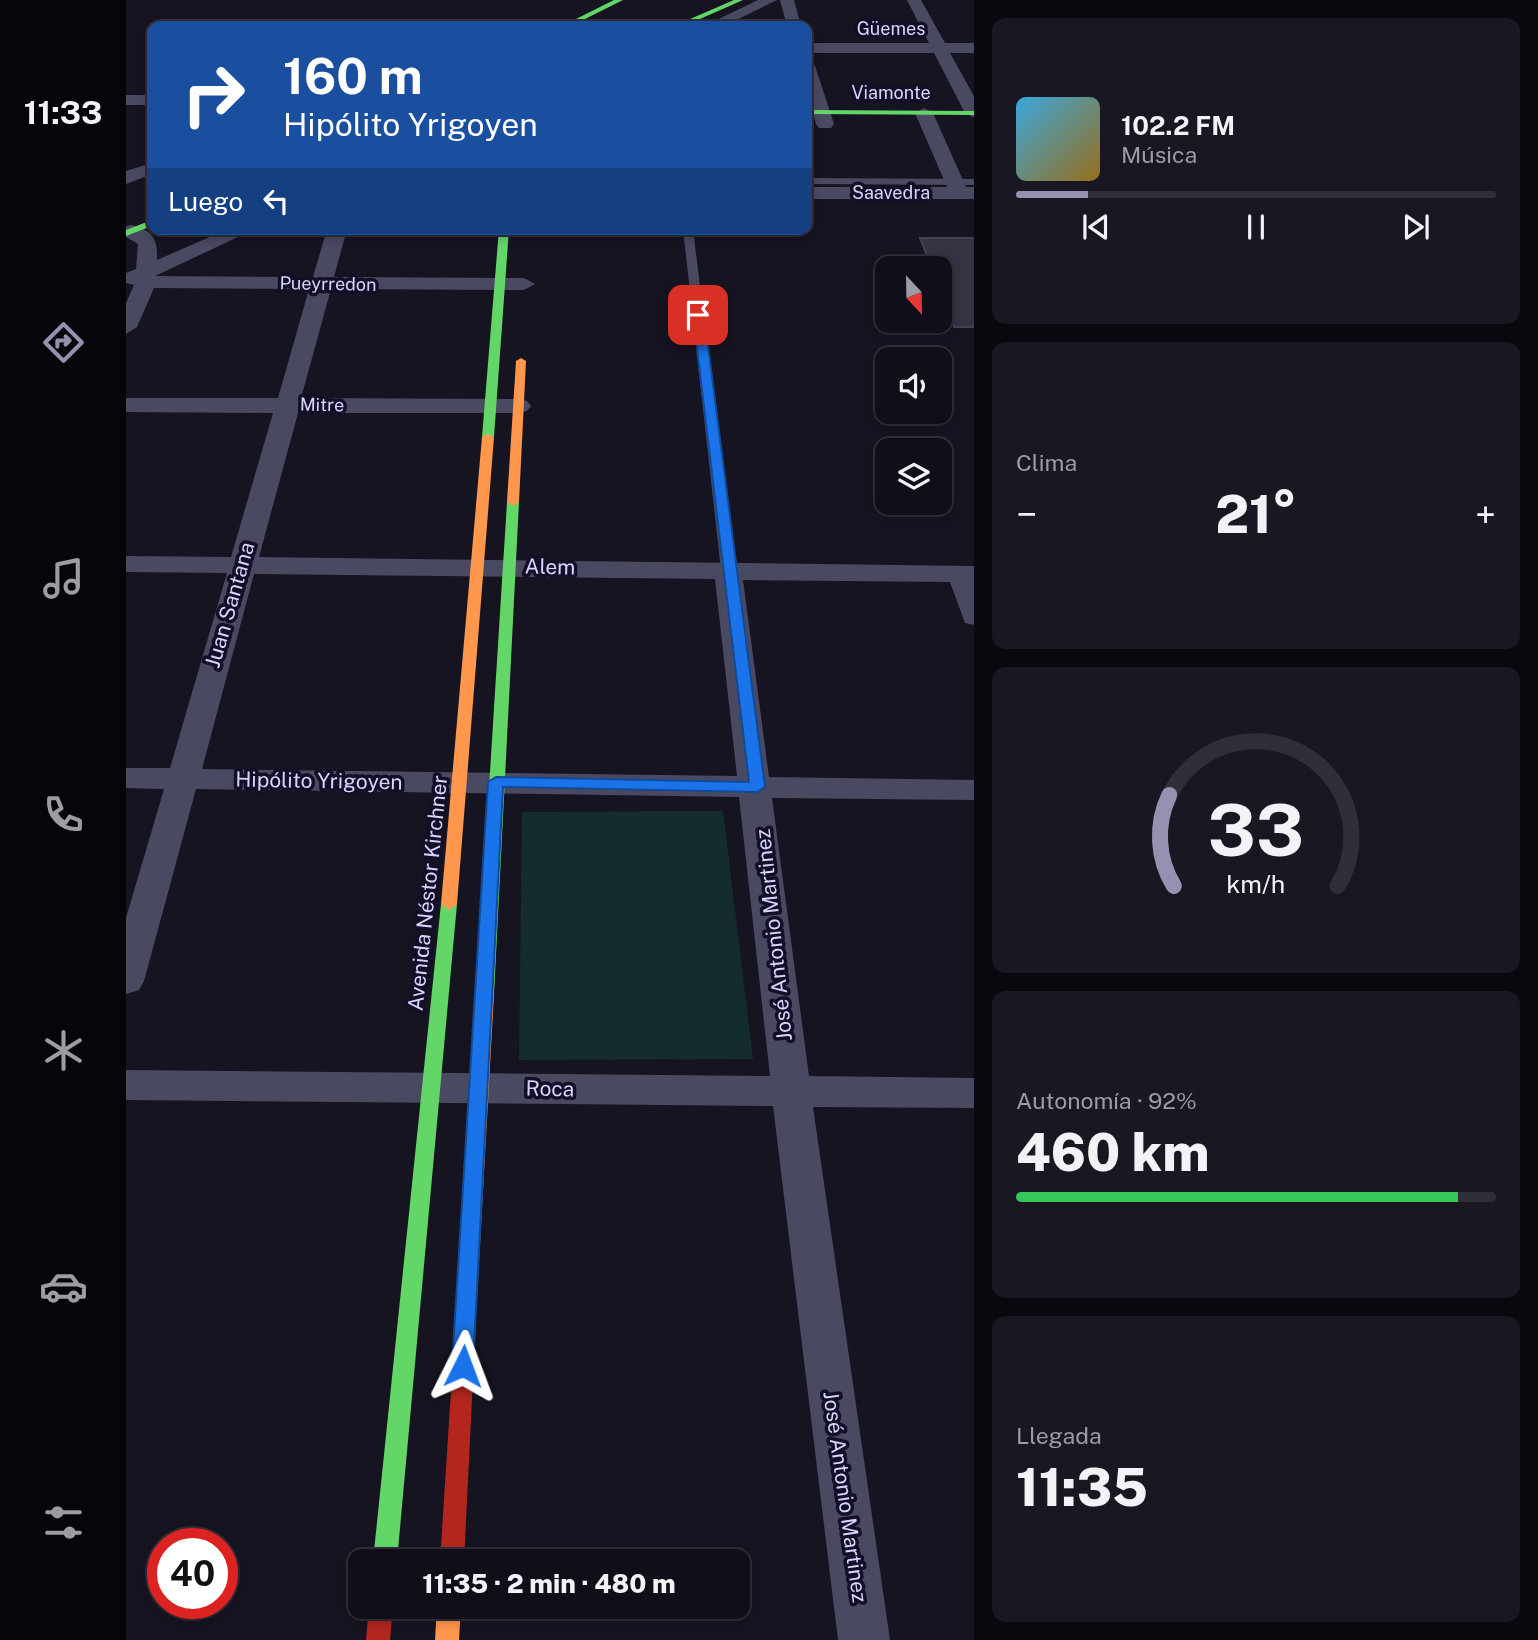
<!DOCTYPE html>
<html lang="es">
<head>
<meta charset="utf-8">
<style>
  :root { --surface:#100f19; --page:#191822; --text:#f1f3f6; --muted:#9c9ca2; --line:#302f38; --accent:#9591b1 }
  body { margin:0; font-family:"Public Sans",sans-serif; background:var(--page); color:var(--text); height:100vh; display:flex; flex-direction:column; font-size:26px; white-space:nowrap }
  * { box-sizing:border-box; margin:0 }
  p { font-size:23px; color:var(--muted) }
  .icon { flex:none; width:38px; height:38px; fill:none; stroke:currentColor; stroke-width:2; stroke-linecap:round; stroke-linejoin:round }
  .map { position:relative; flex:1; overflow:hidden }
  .sheet { display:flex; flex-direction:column; gap:18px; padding:18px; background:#09080e; width:564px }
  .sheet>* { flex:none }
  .hud { position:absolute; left:21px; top:21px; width:665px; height:214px; border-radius:14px; box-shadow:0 4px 10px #0003,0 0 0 2px var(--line); background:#1a4fa0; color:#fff; overflow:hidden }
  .needle { width:46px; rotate:158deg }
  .fabs { position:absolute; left:749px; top:256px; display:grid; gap:14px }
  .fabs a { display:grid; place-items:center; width:77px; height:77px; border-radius:14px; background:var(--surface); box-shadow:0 4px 10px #0003,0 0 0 2px var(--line); font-size:35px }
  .speed { position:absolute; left:21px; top:1528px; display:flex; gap:14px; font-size:35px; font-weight:700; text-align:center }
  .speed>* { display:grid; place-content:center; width:91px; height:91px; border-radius:50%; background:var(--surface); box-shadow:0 4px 10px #0003,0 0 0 2px var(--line); line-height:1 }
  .speed .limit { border:10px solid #d22; background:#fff; color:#111 }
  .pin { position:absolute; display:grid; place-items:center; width:60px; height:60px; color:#fff; margin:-30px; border-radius:14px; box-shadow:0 4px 10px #0006 }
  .me { position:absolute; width:77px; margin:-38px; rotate:3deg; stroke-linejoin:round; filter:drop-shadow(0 0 5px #0008) }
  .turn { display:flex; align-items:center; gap:24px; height:147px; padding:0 21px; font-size:32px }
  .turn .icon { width:91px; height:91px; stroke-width:2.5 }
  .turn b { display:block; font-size:49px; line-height:60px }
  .then { display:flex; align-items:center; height:66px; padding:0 21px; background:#0003; gap:14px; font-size:26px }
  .big { font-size:52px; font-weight:800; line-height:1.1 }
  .sheet .widget { flex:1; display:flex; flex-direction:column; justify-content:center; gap:10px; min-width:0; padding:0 24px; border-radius:14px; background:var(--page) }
  .sheet .dial { align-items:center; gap:0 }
  .dial svg { height:182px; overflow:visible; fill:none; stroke:var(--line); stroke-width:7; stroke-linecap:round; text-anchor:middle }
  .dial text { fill:var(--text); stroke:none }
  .song { display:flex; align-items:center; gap:21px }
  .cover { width:84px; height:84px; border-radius:10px; background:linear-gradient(135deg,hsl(200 70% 55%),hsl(40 70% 35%)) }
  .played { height:7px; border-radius:4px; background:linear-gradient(90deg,var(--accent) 15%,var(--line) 15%) }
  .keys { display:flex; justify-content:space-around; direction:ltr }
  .heat { display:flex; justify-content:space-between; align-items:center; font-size:38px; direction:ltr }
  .charge { height:10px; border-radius:5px; background:linear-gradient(90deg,#34c759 92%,var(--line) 0) }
  .trip { position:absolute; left:222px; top:1549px; width:402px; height:70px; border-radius:14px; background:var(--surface); box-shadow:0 4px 10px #0003,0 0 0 2px var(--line); font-weight:800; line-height:70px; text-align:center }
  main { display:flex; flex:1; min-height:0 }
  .tabs { display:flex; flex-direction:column; width:126px; justify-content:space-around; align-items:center; background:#06060a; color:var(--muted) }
  .tabs .icon { width:49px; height:49px }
  .tabs .selected { color:var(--accent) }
  .tabs b { font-size:32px; color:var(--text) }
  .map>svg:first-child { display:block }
  .green { fill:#132c2d }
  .building { fill:#343243; stroke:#433f54; stroke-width:2 }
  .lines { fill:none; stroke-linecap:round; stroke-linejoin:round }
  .lane { fill:#4a4962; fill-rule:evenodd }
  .street { fill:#4a4962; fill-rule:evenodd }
  .fast { fill:#63d668; fill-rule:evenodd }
  .slow { fill:#ff974d; fill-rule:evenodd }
  .jam { fill:#b3261e; fill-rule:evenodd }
  .route { fill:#1a73e8; stroke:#114b97; stroke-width:2 }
  .labels { text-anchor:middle; stroke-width:7; stroke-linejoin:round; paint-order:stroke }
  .far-street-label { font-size:18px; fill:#d9d4ff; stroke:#130f26 }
  .street-label { font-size:21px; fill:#d9d4ff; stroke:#130f26 }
</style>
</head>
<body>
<main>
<nav class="tabs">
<b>11:33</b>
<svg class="icon selected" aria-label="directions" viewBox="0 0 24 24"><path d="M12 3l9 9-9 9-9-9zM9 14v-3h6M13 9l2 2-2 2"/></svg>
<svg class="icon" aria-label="music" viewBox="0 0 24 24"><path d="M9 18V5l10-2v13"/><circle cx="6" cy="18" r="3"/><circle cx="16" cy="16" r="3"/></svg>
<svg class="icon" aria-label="phone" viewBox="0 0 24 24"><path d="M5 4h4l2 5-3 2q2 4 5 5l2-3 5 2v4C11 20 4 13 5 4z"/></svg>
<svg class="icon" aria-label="climate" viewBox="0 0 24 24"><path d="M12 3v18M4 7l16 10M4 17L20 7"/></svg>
<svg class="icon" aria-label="car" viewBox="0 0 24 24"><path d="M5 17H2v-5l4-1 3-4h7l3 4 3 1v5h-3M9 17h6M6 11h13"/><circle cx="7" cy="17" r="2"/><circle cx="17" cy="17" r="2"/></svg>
<svg class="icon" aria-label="filters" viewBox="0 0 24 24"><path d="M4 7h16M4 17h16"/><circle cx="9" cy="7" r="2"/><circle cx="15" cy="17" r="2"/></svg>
</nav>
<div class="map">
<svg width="849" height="1640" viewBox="0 0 849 1640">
  <rect width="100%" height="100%" fill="#161421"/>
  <polygon class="green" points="597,811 627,1059 393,1060 396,812"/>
  <polygon class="building" points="794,238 849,238 849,327 828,327 814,289 814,268 806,268"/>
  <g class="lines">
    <g class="lane">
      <polygon points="681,178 849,179 849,185 681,184"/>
      <polygon points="557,229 567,229 609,570 602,574 595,570"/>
    </g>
    <g class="street">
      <polygon points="632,0 651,0 598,26 578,26"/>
      <polygon points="654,0 668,0 675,26 661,26"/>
      <polygon points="781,0 795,0 819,43 849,43 849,53 824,53 849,98 849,118 839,113 808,53 681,53 681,43 803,43"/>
      <polygon points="681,61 689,66 708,124 705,128 693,128 690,124 681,92"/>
      <rect x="0" y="95" width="26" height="10"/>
      <polygon points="798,108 807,113 840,187 849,187 849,199 681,199 681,187 821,187 789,113"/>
      <polygon points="26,163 26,174 0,184 0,171"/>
      <path d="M5 225C27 230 32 239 31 260L102 229H129L29 276 187 277 201 229H221L208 277 398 278 409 284 398 290 205 289 175 398 393 399 401 401 405 406 401 411 393 413H172L133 557 849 566V625L839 623 824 582 617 580 643 777 849 780V800L646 798 683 1076 849 1078V1108L687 1107 764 1640H712L647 1106 0 1100V1070L644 1076 613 797 70 789 18 981 13 990 0 994V918L38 789 0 788V768H44L101 573 0 572V556L105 557 147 413 0 412V398H152L183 289 28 288 11 327 0 334V303L8 285 0 283V273L10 269 12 244 0 237V226ZM128 574 589 579 611 776 76 769Z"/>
    </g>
    <g class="fast">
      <polygon points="488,0 497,0 445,26 436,26"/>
      <polygon points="608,0 617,0 558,26 548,26"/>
      <polygon points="681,110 849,111 849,115 681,114"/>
      <polygon points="26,220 26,226 0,236 0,230"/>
      <polygon points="373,229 383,229 368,437 362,440 356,437"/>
      <polygon points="387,498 393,502 368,994 365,999 353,999 350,994 381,502"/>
      <polygon points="323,898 331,904 271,1561 247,1561 315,904"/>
    </g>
    <g class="slow">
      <polygon points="395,358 400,361 393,502 387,506 381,502 390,361"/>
      <polygon points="362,434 368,437 331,904 323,910 315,904 356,437"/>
      <polygon points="359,988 365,989 368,994 351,1298 348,1304 341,1307 334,1304 331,1298 350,994 353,989"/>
      <polygon points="311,1606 335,1606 333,1640 309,1640"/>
    </g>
    <g class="jam">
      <polygon points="341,1289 348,1292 351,1298 338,1561 314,1561 331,1298 334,1292"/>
      <polygon points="243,1606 267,1606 264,1640 240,1640"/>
    </g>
  </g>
  <polygon class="route" points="572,312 578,315 639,787 631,792 377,787 347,1366 344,1373 337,1376 329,1373 326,1366 362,782 370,777 623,782 567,315"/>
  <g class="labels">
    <g class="far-street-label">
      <text x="765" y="35">Güemes</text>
      <text x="765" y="99">Viamonte</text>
      <text x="765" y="199">Saavedra</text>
      <text transform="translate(202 284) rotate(1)" y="6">Pueyrredon</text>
      <text transform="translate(196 405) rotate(1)" y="6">Mitre</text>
    </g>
    <g class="street-label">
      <text transform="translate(424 567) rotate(1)" y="7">Alem</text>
      <text transform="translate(104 605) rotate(-74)" y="7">Juan Santana</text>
      <text transform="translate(193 781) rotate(1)" y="7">Hipólito Yrigoyen</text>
      <text transform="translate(302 893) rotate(-84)" y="7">Avenida Néstor Kirchner</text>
      <text transform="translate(648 935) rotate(-96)" y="7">José Antonio Martinez</text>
      <text transform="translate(424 1089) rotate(1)" y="7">Roca</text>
      <text transform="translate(719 1497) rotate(82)" y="7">José Antonio Martinez</text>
    </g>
  </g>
</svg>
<div class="fabs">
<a><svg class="needle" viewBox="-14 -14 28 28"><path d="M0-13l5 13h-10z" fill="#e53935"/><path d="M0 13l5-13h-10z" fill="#9c9ca2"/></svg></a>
<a><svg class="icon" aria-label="sound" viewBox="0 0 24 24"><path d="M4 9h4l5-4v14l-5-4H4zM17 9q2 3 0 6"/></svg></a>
<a><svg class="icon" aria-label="layers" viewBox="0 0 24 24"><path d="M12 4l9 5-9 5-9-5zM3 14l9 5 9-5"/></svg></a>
</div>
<div class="speed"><div class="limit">40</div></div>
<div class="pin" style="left:572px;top:315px;background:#d93025"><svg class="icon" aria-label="arrive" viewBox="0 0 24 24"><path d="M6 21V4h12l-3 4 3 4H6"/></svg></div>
<svg class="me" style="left:337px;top:1366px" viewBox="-20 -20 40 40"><path d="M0-17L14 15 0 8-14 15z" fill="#1a73e8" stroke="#fff" stroke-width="4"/></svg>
<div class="trip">11:35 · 2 min · 480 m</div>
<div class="hud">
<div class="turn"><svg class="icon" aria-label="right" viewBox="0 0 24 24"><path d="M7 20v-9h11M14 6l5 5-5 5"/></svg><div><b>160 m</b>Hipólito Yrigoyen</div></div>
<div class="then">Luego<svg class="icon" aria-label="left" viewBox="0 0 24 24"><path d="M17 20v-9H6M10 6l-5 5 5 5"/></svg></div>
</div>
</div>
<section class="sheet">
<div class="widget">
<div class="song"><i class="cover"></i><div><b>102.2 FM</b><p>Música</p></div></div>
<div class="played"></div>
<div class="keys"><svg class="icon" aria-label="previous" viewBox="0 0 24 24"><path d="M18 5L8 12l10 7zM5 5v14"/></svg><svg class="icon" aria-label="pause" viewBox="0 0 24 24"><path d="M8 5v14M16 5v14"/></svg><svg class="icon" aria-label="next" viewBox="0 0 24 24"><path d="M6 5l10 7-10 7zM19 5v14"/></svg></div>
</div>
<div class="widget"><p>Clima</p>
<div class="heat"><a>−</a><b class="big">21°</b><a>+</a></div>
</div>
<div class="widget dial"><svg viewBox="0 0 100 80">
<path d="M14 69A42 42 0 1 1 86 69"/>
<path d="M14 69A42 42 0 0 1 12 29" stroke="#9591b1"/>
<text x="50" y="56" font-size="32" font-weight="700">33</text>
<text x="50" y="72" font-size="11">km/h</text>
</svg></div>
<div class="widget"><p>Autonomía · 92%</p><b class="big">460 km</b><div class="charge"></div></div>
<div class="widget"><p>Llegada</p><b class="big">11:35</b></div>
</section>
</main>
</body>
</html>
